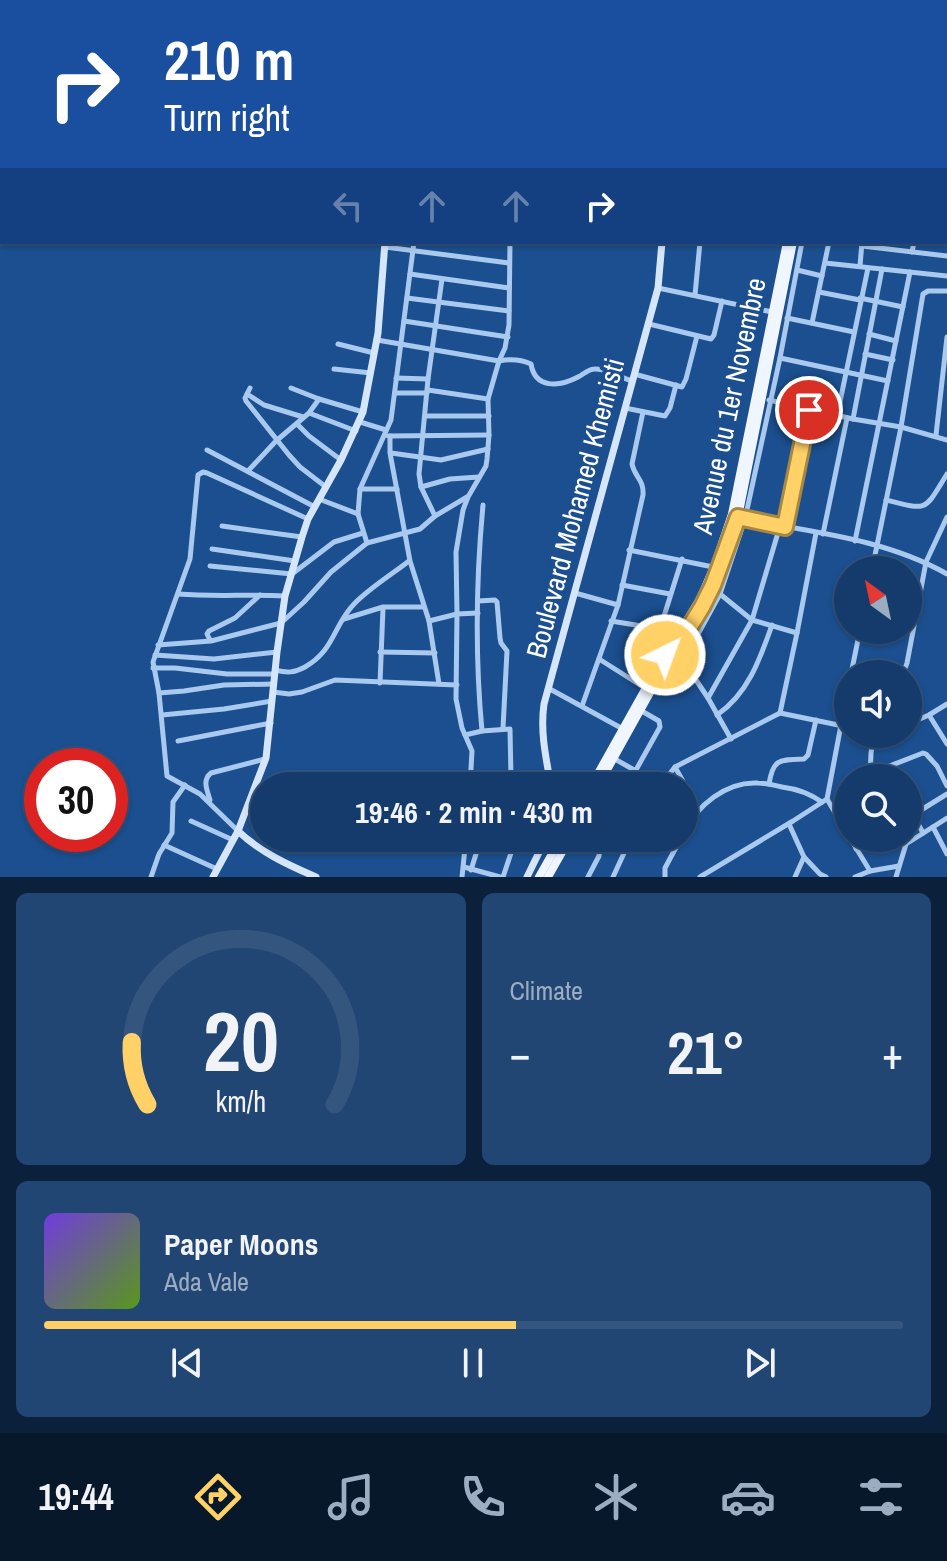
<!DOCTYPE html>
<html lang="en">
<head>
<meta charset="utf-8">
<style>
  :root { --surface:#143b6b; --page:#214673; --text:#f1f3f6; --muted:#9dadc1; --line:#33557e; --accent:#ffd166 }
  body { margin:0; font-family:"Archivo Narrow",sans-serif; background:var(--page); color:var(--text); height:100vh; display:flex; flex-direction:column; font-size:30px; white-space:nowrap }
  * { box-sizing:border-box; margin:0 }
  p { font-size:26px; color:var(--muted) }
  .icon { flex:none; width:44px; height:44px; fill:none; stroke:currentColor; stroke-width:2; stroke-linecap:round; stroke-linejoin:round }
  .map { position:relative; height:877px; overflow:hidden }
  .details { display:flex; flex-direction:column; gap:16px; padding:16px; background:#0b203b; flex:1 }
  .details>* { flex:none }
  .top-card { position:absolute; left:0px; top:0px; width:948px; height:244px; box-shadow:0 2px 6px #0004,0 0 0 2px var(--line); background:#1a4fa0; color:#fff; overflow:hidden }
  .needle { width:52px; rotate:327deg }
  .controls { position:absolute; left:834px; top:556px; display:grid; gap:16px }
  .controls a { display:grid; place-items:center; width:88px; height:88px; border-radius:50%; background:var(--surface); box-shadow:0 2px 6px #0004,0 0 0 2px var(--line); font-size:40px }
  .speed { position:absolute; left:24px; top:748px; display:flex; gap:16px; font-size:40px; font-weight:700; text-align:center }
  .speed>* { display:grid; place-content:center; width:104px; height:104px; border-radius:50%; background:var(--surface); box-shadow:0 2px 6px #0004,0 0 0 2px var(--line); line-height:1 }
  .speed .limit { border:12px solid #d22; background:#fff; color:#111 }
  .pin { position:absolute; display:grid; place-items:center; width:68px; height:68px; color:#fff; margin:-34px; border:4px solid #fff; border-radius:50%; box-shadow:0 2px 8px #0007 }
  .me { position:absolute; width:88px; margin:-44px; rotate:42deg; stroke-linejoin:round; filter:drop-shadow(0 0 6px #0008) }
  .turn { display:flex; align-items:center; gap:28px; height:168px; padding:0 32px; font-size:36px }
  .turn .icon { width:104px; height:104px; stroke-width:2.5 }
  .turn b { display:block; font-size:56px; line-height:68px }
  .lanes { display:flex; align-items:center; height:76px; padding:0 32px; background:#0003; justify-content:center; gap:40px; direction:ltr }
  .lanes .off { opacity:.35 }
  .big { font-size:60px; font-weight:700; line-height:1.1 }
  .details .widget { flex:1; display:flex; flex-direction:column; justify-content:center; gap:12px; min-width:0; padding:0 28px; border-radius:12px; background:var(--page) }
  .details .dial { align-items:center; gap:0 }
  .dial svg { height:208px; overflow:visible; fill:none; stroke:var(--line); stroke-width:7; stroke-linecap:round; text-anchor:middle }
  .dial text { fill:var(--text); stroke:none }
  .song { display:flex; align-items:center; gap:24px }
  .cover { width:96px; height:96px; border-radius:12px; background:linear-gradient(135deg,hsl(260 70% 55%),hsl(90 70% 35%)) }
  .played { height:8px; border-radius:4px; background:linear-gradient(90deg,var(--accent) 55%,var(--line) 55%) }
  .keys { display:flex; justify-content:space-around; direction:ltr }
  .heat { display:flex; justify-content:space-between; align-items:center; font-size:44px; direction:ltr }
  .details .tiles { flex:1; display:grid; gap:16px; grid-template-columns:1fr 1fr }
  .widget:last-child { grid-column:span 2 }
  .trip { position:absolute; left:250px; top:772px; width:448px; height:80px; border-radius:40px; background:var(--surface); box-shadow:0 2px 6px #0004,0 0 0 2px var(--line); font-weight:700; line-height:80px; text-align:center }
  .tab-bar { display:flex; height:128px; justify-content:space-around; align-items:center; background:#08182b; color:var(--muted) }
  .tab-bar .icon { width:56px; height:56px }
  .tab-bar .on { color:var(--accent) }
  .tab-bar b { font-size:36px; color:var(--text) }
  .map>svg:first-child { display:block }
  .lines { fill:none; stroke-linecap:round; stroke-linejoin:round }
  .street { stroke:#a9c9ee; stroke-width:5 }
  .secondary { stroke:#d6e6fa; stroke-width:7 }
  .primary { stroke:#f0f6ff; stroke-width:8 }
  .route-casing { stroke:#a68842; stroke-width:20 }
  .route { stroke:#ffd166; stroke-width:14 }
  .labels { text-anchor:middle; stroke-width:8; stroke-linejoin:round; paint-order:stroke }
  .street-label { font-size:28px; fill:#fff; stroke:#1b4f8f }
</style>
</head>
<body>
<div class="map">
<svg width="947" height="877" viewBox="0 0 947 877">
  <rect width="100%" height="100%" fill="#1b4f8f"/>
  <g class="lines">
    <g class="street">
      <polyline points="437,0 438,2"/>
      <polyline points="465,0 466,2"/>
      <polyline points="771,0 772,2"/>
      <polyline points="803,0 804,2"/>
      <polyline points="387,2 397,0"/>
      <polyline points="526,2 529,0"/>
      <polyline points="634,2 647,0"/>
      <polyline points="946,105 947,105"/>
      <polyline points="946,148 947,148"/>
      <polyline points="946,188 947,188"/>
      <polyline points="946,235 947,235"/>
      <polyline points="862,246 947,256"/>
      <polyline points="385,247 509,263"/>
      <polyline points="912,252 914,242"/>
      <polyline points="825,263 947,276"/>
      <polyline points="860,266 862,242"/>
      <polyline points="797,270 822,276"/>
      <polyline points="410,274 509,288"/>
      <polyline points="658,288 772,312"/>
      <polyline points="819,292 860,300"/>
      <polyline points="695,295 700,242"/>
      <polyline points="407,298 509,311"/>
      <polyline points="860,298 903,307"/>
      <polyline points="787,318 854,332"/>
      <polyline points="404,321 508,337"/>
      <polyline points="812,323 829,242"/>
      <polyline points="649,324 711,339 714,335 722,301"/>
      <polyline points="869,334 896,341"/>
      <path d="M377 340 499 361C509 359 520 359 531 364 535 389 559 387 578 377 584 374 588 369 595 369 605 368 622 378 632 381"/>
      <polyline points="338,344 374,353"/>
      <polyline points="865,354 893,360"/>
      <polyline points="780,358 888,381"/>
      <polyline points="334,369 371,373"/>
      <polyline points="634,374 682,387 686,379 697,336"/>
      <polyline points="396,378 428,379"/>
      <polyline points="250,388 245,398 246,401 289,455 300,467 326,487"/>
      <polyline points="291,388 319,399 363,412"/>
      <polyline points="428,390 488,399"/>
      <polyline points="395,393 427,393"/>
      <polyline points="247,394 264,405 303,417"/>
      <polyline points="769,400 853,419 901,427 947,440"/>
      <polyline points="625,408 665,416 670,408 676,385"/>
      <polyline points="309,413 356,431"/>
      <polyline points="425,416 489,416"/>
      <polyline points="837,416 868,268"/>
      <polyline points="853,419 882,269"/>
      <polyline points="360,422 386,430"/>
      <polyline points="297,424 309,436 341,460"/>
      <polyline points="936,435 947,337"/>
      <polyline points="388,436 489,435"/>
      <polyline points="390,436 390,453 410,561 429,621 439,684"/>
      <polyline points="207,450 315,507"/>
      <polyline points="391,453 441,460 488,449"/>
      <polyline points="248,471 276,441 309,413 319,399"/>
      <polyline points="421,487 450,479 479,477"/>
      <polyline points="360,489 397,489"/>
      <polyline points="319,499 358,514"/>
      <path d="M886 500C929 511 924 511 947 474"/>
      <polyline points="435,516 421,487 419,474 428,379 442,279"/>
      <path d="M744 519C812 532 886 539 947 574"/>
      <polyline points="222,526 302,537"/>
      <polyline points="785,527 809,410"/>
      <polyline points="823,534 847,418"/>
      <polyline points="855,541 910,272"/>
      <polyline points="367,543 420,529 435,516 467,497"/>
      <polyline points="212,549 295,561"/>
      <polyline points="629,550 713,567"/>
      <polyline points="210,566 292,574 334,542 363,533"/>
      <polyline points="872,570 901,427 923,294 928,291 947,291"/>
      <polyline points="622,585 670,594"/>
      <polyline points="575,593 618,605"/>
      <path d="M178 594C214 597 249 594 285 596"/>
      <polyline points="720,594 752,620 797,633"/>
      <polyline points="478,601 495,600 497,602 500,638 501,643 507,651 503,728"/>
      <polyline points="344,619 383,607 424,607"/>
      <polyline points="429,621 457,614 478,613"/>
      <polyline points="611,621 660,629 677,635"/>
      <polyline points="660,629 682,559"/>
      <polyline points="210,640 207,634 209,631 235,618 260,595"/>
      <polyline points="158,645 211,641 281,623 304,602 331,572 367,543 358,514 360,489 391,420 414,242"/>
      <polyline points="380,652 435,653"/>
      <polyline points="155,655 214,659 277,652"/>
      <polyline points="669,658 694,677 708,698 731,739"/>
      <polyline points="599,659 645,688"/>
      <polyline points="680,667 720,594 745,519 780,358 802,242"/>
      <polyline points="153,668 175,668 227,674 274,674"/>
      <path d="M275 670C287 673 294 673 305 667 335 650 333 625 355 603 371 587 391 575 409 561"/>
      <polyline points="851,674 860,630"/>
      <polyline points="903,674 907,663 926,562 947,517"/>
      <polyline points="380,683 383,608"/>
      <polyline points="548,688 623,729"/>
      <polyline points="273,692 289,694 302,692 335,680 457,685"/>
      <polyline points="159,693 184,691 224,685 274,684"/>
      <polyline points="708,698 752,620 780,526"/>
      <path d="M582 706 618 605 643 495C644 479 635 478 632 464L643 412"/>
      <polyline points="780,713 797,633 816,533"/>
      <polyline points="162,715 224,709 272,701"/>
      <path d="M717 715C748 694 760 659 772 625"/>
      <polyline points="929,715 947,744"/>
      <polyline points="908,724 929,715 947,704"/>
      <path d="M482 731C475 656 476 580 483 505"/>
      <polyline points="465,735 482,731 510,729 511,778 507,786"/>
      <polyline points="178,741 271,723"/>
      <polyline points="613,758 636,771"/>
      <polyline points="675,767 694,801 697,811"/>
      <polyline points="869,771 887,767"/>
      <polyline points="511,778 549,775"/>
      <polyline points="870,778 871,753 874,734"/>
      <polyline points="893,778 887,767 923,753 926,754 937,766 947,786"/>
      <path d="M769 784C773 758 780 760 804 759L808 755 816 720"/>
      <polyline points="470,786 472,751 462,728 456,699 457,614 456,552 463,510 468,497 486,466 487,459 489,435 488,399 499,361 505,348 509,325 510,242"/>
      <polyline points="627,786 660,727 659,721 640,710"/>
      <polyline points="660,786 675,767 780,713 848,727"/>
      <polyline points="827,799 848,835"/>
      <path d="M210 800C207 790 202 780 211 773L265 759"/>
      <polyline points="908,805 923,833"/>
      <polyline points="913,815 947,794"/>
      <polyline points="191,821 233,840"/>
      <polyline points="789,824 804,857 795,877"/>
      <polyline points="933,827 947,854"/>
      <polyline points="237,830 200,794 167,776 159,693 153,662 190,559 198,475 203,472 207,473 308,519"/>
      <path d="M684 832C697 806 726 781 758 783 766 783 774 785 782 787 798 789 809 793 822 802"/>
      <polyline points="619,838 628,843"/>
      <polyline points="850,838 870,871"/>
      <polyline points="906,844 947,818"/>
      <polyline points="164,845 217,869"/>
      <polyline points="856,849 875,838"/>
      <polyline points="804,857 820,874 826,877"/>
      <polyline points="464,867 500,877"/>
      <polyline points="471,870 481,838"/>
      <polyline points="151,877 159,854 172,833 173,802 185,785"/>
      <polyline points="462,877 466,838"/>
      <polyline points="503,877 516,838"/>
      <polyline points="588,877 599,856 601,838"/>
      <polyline points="613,877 631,838"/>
      <polyline points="665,877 665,868 681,838"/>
      <polyline points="700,877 793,821 827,799 848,688"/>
      <polyline points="855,877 870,871 899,866"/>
      <polyline points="896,877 906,844 902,838"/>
    </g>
    <g class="secondary">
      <polyline points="363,0 363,2"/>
      <polyline points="584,2 584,0"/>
      <polyline points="675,2 676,0"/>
      <path d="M551 786C546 758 540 732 544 704L658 288 662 242"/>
      <path d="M238 831C260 852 288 865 316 877"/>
      <polyline points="213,877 238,831 266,758 277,652 285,596 302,537 308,519 341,460 363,412 378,333 385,242"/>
      <polyline points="527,877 546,838"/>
    </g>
    <g class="primary">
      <polyline points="835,2 836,0"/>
      <polyline points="842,2 842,0"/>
      <polyline points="591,786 656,670 700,599 714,567 732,514 787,242"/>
      <polyline points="598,786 662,671 702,607 721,565 738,517 793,242"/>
      <polyline points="539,877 561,838"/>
      <polyline points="548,877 570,838"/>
    </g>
  </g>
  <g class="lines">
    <defs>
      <polyline id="route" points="665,655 670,659 702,607 713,585 738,517 785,527 809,410"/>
    </defs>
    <use href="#route" class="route-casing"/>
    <use href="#route" class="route"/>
  </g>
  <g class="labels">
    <g class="street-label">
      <text transform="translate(729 406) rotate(-78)" y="10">Avenue du 1er Novembre</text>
      <text transform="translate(575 508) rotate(-75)" y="10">Boulevard Mohamed Khemisti</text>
    </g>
  </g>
</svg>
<div class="controls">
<a><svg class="needle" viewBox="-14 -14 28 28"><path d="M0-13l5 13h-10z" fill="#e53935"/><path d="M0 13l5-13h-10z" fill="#9dadc1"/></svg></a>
<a><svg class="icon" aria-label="sound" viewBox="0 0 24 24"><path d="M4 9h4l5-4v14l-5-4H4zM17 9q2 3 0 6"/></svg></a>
<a><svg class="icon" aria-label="search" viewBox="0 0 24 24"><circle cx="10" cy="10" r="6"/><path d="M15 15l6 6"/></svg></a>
</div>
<div class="speed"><div class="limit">30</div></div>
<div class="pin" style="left:809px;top:410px;background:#d93025"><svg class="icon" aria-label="arrive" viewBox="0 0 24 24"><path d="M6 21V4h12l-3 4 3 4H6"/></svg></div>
<svg class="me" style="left:665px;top:655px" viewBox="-20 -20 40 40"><circle r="17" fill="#ffd166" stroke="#fff" stroke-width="3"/><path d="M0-11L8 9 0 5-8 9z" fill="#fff"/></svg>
<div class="trip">19:46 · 2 min · 430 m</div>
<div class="top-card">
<div class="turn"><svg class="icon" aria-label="right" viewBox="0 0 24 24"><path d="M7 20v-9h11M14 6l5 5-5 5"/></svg><div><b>210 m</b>Turn right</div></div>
<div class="lanes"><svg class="icon off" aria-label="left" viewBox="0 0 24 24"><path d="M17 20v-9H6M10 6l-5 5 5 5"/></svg><svg class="icon off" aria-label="ahead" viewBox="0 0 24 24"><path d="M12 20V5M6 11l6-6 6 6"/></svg><svg class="icon off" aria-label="ahead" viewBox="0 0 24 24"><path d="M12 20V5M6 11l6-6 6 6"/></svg><svg class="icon" aria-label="right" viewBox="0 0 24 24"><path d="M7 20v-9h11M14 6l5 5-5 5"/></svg></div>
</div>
</div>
<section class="details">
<div class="tiles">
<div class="widget dial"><svg viewBox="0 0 100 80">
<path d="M14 69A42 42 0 1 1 86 69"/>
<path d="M14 69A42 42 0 0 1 8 45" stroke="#ffd166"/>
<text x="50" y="56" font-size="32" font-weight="700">20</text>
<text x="50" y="72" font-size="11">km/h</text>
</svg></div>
<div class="widget"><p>Climate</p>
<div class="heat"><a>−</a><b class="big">21°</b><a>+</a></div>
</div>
<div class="widget">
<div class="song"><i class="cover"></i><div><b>Paper Moons</b><p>Ada Vale</p></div></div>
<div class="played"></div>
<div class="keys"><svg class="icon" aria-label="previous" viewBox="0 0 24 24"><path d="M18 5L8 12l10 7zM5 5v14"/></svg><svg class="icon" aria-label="pause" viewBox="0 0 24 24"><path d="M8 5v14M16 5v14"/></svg><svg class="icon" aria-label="next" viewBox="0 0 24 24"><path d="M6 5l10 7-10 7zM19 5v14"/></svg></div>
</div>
</div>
</section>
<nav class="tab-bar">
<b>19:44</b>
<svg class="icon on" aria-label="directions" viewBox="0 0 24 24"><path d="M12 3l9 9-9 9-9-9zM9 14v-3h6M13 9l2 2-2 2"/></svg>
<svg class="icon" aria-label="music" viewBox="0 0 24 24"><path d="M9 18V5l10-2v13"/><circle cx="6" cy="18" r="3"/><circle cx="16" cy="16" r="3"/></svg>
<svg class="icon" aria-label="phone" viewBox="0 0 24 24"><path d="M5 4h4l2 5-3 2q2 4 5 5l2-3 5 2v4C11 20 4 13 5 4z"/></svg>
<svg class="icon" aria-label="climate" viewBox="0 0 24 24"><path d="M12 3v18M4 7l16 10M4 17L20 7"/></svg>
<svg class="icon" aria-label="car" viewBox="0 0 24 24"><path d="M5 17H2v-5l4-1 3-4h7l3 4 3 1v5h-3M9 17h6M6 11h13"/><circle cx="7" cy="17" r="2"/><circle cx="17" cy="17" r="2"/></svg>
<svg class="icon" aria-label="filters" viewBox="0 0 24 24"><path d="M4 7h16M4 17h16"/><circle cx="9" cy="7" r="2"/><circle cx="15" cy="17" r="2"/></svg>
</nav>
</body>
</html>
